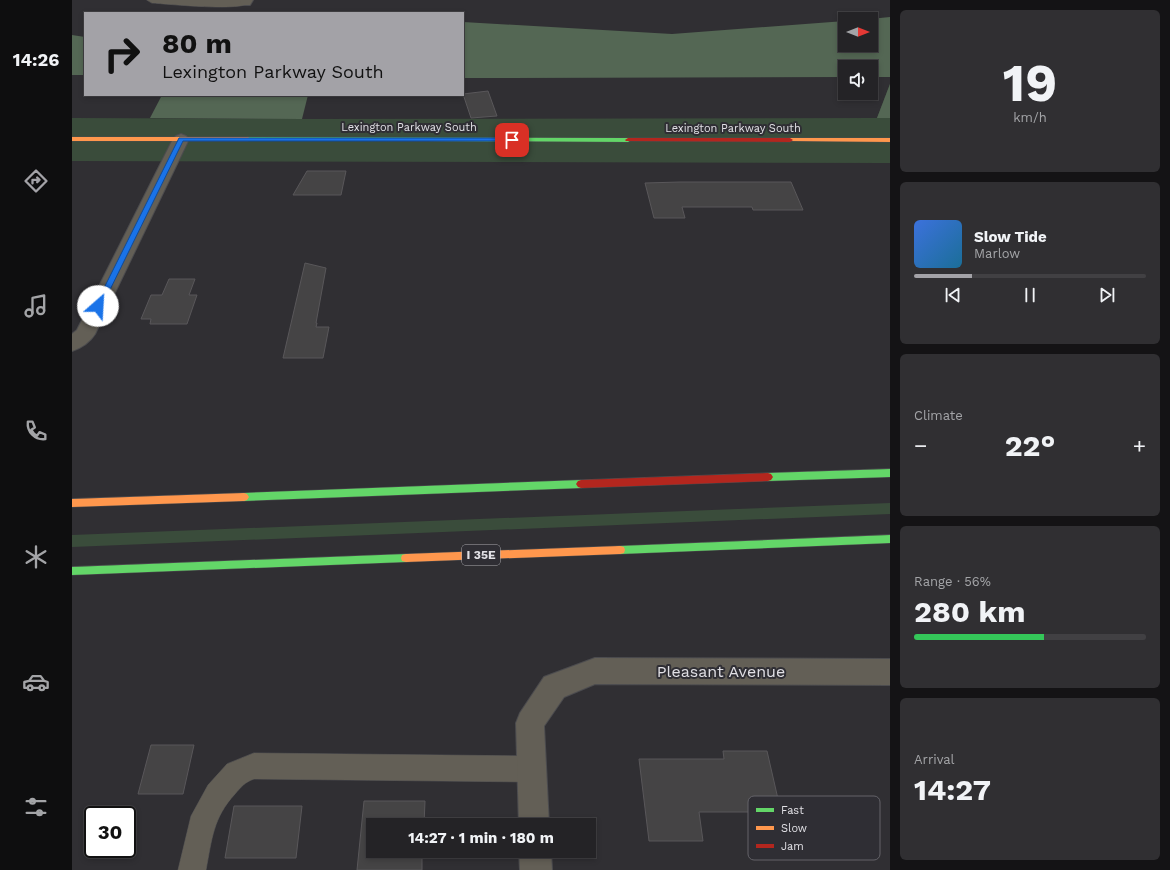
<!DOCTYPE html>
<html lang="en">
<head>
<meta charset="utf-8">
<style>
  :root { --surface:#242326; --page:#302f32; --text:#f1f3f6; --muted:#a3a4a7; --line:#414043; --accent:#a3a2a7 }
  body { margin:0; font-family:"Work Sans",sans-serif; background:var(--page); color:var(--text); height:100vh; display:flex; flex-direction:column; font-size:15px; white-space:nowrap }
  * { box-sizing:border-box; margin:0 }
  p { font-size:13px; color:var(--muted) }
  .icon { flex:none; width:22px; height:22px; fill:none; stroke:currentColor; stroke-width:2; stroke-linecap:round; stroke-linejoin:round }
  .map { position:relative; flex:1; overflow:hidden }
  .side { display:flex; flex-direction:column; gap:10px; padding:10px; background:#141315; width:280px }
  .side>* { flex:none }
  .hud { position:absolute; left:12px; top:12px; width:380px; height:84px; border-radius:0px; box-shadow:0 2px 6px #0003,0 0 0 1px var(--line); background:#a3a2a7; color:#111; overflow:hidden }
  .needle { width:26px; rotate:90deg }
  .buttons { position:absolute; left:766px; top:12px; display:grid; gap:8px }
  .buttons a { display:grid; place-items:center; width:40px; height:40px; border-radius:0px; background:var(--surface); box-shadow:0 2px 6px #0003,0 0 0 1px var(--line); font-size:20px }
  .speed { position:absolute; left:12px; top:806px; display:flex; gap:8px; font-size:20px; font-weight:700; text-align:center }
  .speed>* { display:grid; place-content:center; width:52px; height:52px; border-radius:50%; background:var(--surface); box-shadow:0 2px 6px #0003,0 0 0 1px var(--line); line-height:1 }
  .speed .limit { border:2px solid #111; border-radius:6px; background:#fff; color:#111 }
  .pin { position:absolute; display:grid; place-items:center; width:34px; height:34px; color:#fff; margin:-17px; border-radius:8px; box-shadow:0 2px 6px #0006 }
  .me { position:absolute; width:44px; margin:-22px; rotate:26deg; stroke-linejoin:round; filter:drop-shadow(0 0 3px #0008) }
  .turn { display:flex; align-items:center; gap:14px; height:84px; padding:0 12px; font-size:18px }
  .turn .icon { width:52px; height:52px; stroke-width:2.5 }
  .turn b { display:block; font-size:28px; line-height:34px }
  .big { font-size:30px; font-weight:700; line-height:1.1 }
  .side .tile { flex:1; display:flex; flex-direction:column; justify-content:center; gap:6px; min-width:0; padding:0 14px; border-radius:6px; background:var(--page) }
  .side .dial { align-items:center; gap:0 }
  .dial b { font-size:52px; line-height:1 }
  .song { display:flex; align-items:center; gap:12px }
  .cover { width:48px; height:48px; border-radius:6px; background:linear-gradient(135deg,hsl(220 70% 55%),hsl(200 70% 35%)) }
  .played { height:4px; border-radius:2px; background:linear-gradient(90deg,var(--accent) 25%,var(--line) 25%) }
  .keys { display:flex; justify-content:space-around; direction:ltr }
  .heat { display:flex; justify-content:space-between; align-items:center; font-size:22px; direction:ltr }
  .charge { height:6px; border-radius:3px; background:linear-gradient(90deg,#34c759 56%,var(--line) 0) }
  .trip { position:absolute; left:294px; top:818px; width:230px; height:40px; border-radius:0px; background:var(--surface); box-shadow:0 2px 6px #0003,0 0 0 1px var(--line); font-weight:700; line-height:40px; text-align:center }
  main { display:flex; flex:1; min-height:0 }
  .tab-bar { display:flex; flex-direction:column; width:72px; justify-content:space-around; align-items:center; background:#0e0e0f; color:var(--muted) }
  .tab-bar .icon { width:28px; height:28px }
  .tab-bar .current { color:var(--accent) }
  .tab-bar b { font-size:18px; color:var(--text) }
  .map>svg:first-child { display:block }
  .green { fill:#3a4c3b }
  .forest { fill:#546754 }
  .building { fill:#454445; stroke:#59575a }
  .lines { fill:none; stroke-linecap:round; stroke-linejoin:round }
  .lane-casing { stroke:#4c4c4f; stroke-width:1 }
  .street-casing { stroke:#4c4c4f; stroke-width:2 }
  .fast-casing { stroke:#4c4c4f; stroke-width:1 }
  .slow-casing { stroke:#4c4c4f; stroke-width:1 }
  .jam-casing { stroke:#4c4c4f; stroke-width:1 }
  .lane { fill:#635f56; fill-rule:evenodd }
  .street { fill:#635f56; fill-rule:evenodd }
  .fast { fill:#63d668; fill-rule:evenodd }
  .slow { fill:#ff974d; fill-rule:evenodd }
  .jam { fill:#b3261e; fill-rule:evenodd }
  .route { fill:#1a73e8; stroke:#114b97 }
  .labels { text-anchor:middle; stroke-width:4; stroke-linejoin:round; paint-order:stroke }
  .far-street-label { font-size:11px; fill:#e1e0e5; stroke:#2f2e34 }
  .shield { fill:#2f2e34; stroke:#acabb0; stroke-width:1 }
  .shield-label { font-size:12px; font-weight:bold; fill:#e1e0e5 }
  .near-street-label { font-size:16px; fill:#e1e0e5; stroke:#2f2e34 }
  .key { fill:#2f2e34; stroke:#646369; stroke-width:1 }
  .key-label { font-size:11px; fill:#e1e0e5 }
</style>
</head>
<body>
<main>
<nav class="tab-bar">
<b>14:26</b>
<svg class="icon current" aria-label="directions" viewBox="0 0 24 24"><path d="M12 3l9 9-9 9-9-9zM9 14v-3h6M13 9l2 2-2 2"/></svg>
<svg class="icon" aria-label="music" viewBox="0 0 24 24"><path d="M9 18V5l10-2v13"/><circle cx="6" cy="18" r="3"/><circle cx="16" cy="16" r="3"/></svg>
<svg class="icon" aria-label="phone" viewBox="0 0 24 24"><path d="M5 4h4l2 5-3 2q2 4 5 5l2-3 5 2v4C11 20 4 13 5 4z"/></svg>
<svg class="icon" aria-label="climate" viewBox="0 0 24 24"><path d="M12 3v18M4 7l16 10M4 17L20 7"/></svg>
<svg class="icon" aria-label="car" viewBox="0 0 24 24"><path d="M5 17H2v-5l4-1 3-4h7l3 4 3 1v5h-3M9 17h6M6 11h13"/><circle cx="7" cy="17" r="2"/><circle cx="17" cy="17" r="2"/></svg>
<svg class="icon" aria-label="filters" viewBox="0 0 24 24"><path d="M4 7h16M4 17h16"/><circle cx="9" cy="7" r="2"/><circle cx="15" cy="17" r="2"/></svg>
</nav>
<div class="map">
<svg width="818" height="870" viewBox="0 0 818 870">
  <rect width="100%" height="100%" fill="#302f33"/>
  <g class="green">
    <polygon points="818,84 818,163 0,161 0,118 230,119 805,118"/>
    <polygon points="818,503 818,514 0,547 0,535"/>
  </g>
  <g class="forest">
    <polygon points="818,17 818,77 799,77 799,67 773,67 773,77 391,78 391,22 600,34 773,21 773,45 799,45 799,19 798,19"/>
    <polygon points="0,35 13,37 13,75 0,75"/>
    <polygon points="818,84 818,118 805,118"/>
    <polygon points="90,95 236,95 230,119 78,118"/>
  </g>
  <g class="building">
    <polygon points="416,91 425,116 399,118 391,94"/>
    <polygon points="235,171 274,171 269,195 221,195"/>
    <polygon points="608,182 719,182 731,210 681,210 680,207 610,207 613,218 582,218 573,183"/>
    <polygon points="233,263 254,268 244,323 245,323 244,327 257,327 251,358 211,358"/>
    <polygon points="97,279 123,279 117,295 125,295 115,324 78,324 79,319 69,319 79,295 90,295"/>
    <polygon points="79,745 122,745 111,794 66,794"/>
    <polygon points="651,751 695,751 709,812 627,812 631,841 577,841 567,759 652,759"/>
    <polygon points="292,801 353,801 352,825 301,825 301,851 350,851 350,870 285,870"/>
    <polygon points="162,806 230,806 224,858 153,858"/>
  </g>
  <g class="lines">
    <defs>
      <g id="lane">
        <path d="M75 0H178L179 2C171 12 96 4 80 3Z"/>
        <path d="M182 753 460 756 469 760 473 769 469 778 460 782 182 779C173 782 169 787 163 794 141 818 140 839 134 870H106L119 816 136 785 155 764Z"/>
      </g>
      <g id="street">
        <polygon points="169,0 181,0 178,5 170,5 168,2"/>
        <path d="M109 134 114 136 117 139 23 334C18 342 9 348 0 351V334L5 330 101 139 104 136Z"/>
        <polygon points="523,658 818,659 818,685 523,684 492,697 472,726 477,825 447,825 444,723 448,713 472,677"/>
        <polygon points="447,851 479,851 480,870 448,870"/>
      </g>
      <g id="fast">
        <polygon points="176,137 556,138 559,140 556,142 174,140 174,138"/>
        <polygon points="818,469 818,477 696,481 693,480 691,477 693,474 696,473"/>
        <polygon points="509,480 512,481 514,484 512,487 509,488 172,501 169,500 167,497 169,494 172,493"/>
        <polygon points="818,535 818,543 548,554 544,553 543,550 544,547 548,546"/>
        <polygon points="334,554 338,555 339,558 338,561 334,562 0,575 0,567"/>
      </g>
      <g id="slow">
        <polygon points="0,137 176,137 179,139 176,141 0,141"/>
        <polygon points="718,138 818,138 818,142 716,141 715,140"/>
        <polygon points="172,493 175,494 177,497 175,500 172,501 0,507 0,499"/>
        <polygon points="548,546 552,547 553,550 552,553 548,554 334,562 330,561 329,558 330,555 334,554"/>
      </g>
      <g id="jam">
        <polygon points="556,138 718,138 721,140 718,142 554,141 553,140"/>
        <polygon points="696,473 699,474 701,477 699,480 696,481 509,488 506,487 504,484 506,481 509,480"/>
      </g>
    </defs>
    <use href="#lane" class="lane-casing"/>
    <use href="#street" class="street-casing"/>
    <use href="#fast" class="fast-casing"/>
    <use href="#slow" class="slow-casing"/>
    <use href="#jam" class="jam-casing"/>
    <use href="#lane" class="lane"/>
    <use href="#street" class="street"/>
    <use href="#fast" class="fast"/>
    <use href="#slow" class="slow"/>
    <use href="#jam" class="jam"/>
  </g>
  <polygon class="route" points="107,138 440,138 443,140 440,141 111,141 30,306 29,308 24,308 23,306"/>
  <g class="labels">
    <g class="far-street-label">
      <text x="337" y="131">Lexington Parkway South</text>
      <text x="661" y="132">Lexington Parkway South</text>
    </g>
    <rect class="shield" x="390" y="545" width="38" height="20" rx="3"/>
    <g class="shield-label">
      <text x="409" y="559">I 35E</text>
    </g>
    <g class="near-street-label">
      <text x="649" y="677">Pleasant Avenue</text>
    </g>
  </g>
  <rect x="676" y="796" width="132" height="64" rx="6" class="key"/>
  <rect x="684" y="808" width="18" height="4" fill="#63d668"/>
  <rect x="684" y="826" width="18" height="4" fill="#ff974d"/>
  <rect x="684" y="844" width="18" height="4" fill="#b3261e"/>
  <g class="key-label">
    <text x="709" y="814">Fast</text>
    <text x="709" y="832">Slow</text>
    <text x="709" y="850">Jam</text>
  </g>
</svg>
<div class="buttons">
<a><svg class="needle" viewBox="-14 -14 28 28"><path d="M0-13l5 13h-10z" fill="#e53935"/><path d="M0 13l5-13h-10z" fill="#a3a4a7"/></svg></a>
<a><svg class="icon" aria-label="sound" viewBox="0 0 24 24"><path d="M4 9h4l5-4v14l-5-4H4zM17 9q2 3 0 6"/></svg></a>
</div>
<div class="speed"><div class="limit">30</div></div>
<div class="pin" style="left:440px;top:140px;background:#d93025"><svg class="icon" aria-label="arrive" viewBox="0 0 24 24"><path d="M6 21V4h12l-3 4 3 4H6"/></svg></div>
<svg class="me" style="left:26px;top:306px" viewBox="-20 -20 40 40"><circle r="19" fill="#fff"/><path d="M0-13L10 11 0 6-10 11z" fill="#1a73e8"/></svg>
<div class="trip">14:27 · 1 min · 180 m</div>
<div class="hud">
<div class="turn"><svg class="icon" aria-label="right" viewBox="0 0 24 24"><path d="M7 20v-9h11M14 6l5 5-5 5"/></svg><div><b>80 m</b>Lexington Parkway South</div></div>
</div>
</div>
<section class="side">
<div class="tile dial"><b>19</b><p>km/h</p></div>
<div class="tile">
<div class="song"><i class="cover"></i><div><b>Slow Tide</b><p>Marlow</p></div></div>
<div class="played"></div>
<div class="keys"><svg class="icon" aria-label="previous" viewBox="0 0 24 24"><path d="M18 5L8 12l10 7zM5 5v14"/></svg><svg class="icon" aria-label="pause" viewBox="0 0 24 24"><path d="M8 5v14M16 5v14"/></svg><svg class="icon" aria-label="next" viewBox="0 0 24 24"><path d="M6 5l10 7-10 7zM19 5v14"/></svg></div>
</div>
<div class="tile"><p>Climate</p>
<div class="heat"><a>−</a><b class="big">22°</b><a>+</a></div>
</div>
<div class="tile"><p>Range · 56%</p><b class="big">280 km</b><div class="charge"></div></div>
<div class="tile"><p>Arrival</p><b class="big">14:27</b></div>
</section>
</main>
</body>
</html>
